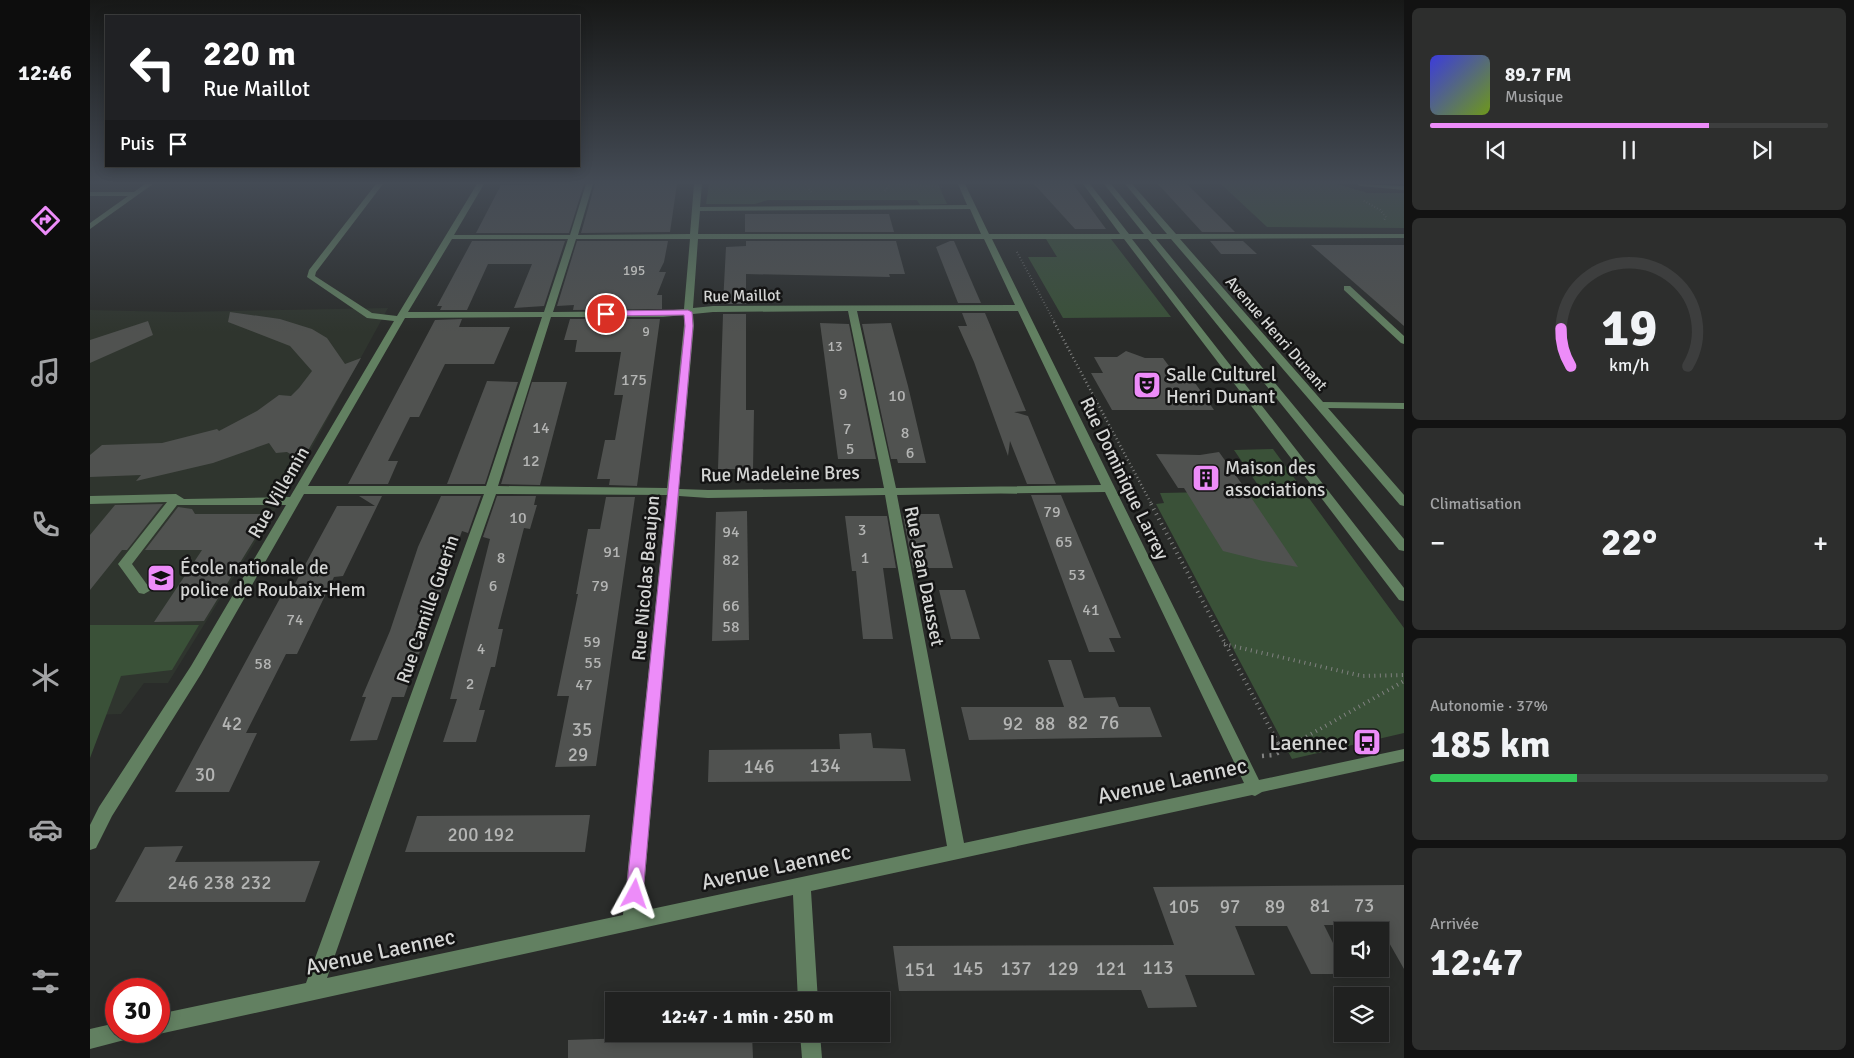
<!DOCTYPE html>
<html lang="fr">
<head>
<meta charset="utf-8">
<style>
  :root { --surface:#202120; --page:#2d2e2d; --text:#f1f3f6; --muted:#a2a3a5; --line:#3d3e3e; --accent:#ed8cf9 }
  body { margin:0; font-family:Signika,sans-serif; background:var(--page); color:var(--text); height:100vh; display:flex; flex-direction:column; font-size:19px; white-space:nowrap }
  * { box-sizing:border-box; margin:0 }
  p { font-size:16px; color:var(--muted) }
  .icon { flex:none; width:28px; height:28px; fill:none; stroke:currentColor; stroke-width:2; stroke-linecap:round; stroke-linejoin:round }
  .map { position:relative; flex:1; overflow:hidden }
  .drawer { display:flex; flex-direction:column; gap:8px; padding:8px; background:#121212; width:450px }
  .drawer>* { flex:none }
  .top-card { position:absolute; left:15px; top:15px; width:475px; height:152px; border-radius:0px; box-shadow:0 2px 12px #0003,0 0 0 1px var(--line); background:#202124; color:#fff; overflow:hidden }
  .controls { position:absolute; left:1244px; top:922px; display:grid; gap:10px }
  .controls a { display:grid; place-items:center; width:55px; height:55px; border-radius:0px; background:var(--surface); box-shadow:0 2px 12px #0003,0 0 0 1px var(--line); font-size:25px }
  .speed { position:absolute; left:15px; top:978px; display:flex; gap:10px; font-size:25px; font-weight:700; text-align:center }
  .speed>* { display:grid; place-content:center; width:65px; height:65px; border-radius:50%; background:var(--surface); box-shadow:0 2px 12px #0003,0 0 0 1px var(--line); line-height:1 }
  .speed .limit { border:8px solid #d22; background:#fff; color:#111 }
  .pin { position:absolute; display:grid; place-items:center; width:42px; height:42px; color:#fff; margin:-21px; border:2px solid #fff; border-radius:50%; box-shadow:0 1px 5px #0007 }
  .me { position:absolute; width:55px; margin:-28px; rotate:5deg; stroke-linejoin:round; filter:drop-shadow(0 0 4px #0008) }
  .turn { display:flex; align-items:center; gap:18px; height:105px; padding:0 15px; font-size:22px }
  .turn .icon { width:65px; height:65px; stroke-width:2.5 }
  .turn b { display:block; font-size:35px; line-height:42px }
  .then { display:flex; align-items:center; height:48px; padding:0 15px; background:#0003; gap:10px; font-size:19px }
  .big { font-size:38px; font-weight:700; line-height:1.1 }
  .drawer .widget { flex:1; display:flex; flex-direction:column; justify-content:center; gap:8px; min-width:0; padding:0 18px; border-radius:8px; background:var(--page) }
  .drawer .dial { align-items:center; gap:0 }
  .dial svg { height:130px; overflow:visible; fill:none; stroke:var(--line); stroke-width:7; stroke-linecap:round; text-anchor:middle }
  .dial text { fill:var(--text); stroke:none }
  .song { display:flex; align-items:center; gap:15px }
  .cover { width:60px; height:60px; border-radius:8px; background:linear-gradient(135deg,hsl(240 70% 55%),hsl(80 70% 35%)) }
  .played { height:5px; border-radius:2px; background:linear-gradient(90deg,var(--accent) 70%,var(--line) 70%) }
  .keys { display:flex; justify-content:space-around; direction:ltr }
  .heat { display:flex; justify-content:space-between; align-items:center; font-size:28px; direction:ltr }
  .charge { height:8px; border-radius:4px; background:linear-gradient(90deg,#34c759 37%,var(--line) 0) }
  .trip { position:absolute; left:515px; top:992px; width:285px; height:50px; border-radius:0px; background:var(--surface); box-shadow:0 2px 12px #0003,0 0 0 1px var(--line); font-weight:700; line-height:50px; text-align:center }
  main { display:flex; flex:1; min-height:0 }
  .tabs { display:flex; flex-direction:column; width:90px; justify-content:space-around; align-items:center; background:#0d0d0d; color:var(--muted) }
  .tabs .icon { width:35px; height:35px }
  .tabs .active { color:var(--accent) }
  .tabs b { font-size:22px; color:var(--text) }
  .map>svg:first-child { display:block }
  .built { fill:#2f352e }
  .green { fill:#3a5138 }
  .building { fill:#505250 }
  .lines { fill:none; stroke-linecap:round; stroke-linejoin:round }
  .path-far3 { stroke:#818281; stroke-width:2; stroke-dasharray:0.5 2.5; stroke-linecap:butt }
  .path-far2 { stroke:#818281; stroke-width:2.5; stroke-dasharray:1 3; stroke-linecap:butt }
  .path-far1 { stroke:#818281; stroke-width:4; stroke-dasharray:1 4.5; stroke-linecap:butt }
  .path { stroke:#818281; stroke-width:4.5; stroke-dasharray:2 5.5; stroke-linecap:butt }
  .minor { fill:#628061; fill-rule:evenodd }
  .route { fill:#ed8cf9; stroke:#9a5ba2 }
  .labels { text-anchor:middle; stroke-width:5; stroke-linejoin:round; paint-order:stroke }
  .far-number-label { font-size:14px; fill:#b4b5b4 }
  .far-street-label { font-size:16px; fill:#d5d6d5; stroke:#141414 }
  .number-label { font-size:16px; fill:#b4b5b4 }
  .poi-label { font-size:19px; fill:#d5d6d5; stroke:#141414; text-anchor:start }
  .street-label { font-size:19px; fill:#d5d6d5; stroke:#141414 }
  .near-number-label { font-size:19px; fill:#b4b5b4 }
  .near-poi-label { font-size:22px; fill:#d5d6d5; stroke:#141414; text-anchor:end }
  .near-street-label { font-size:22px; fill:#d5d6d5; stroke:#141414 }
</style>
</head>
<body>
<main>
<nav class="tabs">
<b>12:46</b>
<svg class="icon active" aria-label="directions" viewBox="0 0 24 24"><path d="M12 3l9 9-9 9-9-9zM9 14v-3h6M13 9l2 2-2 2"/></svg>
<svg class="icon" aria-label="music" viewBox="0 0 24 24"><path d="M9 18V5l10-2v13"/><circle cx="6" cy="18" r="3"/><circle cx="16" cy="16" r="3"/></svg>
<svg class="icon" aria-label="phone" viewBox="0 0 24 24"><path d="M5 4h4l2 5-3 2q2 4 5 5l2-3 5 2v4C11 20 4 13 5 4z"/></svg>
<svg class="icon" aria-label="climate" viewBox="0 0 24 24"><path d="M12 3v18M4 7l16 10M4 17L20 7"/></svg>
<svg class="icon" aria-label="car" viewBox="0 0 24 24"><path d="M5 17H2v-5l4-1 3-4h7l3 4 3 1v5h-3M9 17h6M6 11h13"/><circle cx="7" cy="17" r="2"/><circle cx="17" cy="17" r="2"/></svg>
<svg class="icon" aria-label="filters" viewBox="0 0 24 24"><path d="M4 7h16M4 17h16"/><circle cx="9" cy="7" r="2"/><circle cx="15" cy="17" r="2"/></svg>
</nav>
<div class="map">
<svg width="1314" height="1058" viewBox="0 0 1314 1058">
  <rect width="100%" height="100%" fill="#2a2c2a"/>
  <polygon class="built" points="298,308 208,473 78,683 54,683 31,714 0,715 0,310 87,312"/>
  <g class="green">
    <polygon points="619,184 848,184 857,204 830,205 827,200 678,200 665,204 616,204"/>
    <polygon points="1131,184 1247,184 1278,193 1314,193 1314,228 1177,227"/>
    <polygon points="956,239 1021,239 1081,317 973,318 938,257 967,257"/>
    <polygon points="1183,449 1314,628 1314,733 1202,759 1066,504 1074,503 1070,493 1172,491 1144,450"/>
    <polygon points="0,625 109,625 82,670 31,676 0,758"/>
  </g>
  <g class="building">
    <polygon points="472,184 494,184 479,233 386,233 411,185"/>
    <polygon points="505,184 587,184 580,232 491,233"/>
    <polygon points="944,184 983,184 1016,229 985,229"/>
    <polygon points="1068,184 1097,184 1145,232 1112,232"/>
    <polygon points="655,214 799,214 804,232 655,232"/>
    <polygon points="382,241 475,241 454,306 424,308 442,264 398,264 377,310 350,310 352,306 347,306"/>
    <polygon points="487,241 578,241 574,262 569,272 576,272 567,295 572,295 572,309 483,310 484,305 467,306"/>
    <polygon points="656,241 806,241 815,274 799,274 800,277 656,274 656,304 633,304 636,247 656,246"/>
    <polygon points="860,241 864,241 891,303 868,303 846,247"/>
    <polygon points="1120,241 1153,241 1167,254 1131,254"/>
    <polygon points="1221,245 1314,245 1314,326"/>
    <polygon points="140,312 190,319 222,329 237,338 255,364 271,358 212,461 197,452 186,453 179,443 123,463 46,481 51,475 0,477 0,455 12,445 72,443 127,429 129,431 167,411 189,395 201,396 209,388 222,371 200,346 138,322"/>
    <polygon points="872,313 895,313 936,411 924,412 938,416 966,484 937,484 920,441 918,456 884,362 868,326 877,326"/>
    <polygon points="633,314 656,314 656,410 664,410 663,469 628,469"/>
    <polygon points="372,319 369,327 420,327 404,364 355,364 329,417 320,417 298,461 308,461 298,484 258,484 345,320"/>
    <polygon points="480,319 570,319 547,486 519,485 520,479 507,479 515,440 525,440 533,395 524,395 531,352 485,352 487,340 474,340"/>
    <polygon points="58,321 63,335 0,363 0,340"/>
    <polygon points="730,323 759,324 786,459 748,459"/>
    <polygon points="801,323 818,386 836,463 808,463 807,459 801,459 772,324"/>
    <polygon points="1036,351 1055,358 1073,358 1084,373 1098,373 1124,410 1022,410 1001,373 1013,373 1004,357 1027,357"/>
    <polygon points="397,381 428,382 395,484 357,484"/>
    <polygon points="442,382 477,382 450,485 411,484"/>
    <polygon points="1129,452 1154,487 1208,567 1173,561 1133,551 1094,488 1088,488 1066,454 1110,455"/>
    <polygon points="941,495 971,495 1031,638 1019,638 1025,652 999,652"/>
    <polygon points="269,496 292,496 253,576 244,577 207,654 196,654 156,733 167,733 139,792 85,792 195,589 202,589 247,506 285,506"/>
    <polygon points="351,496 391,496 378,533 372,531 314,697 302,697 287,740 260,741 276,697 272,697 300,631 328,547"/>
    <polygon points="407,496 446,496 444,505 447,505 440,529 434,528 428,551 408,629 413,629 405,667 401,667 389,710 395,710 386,742 353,742 367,699 360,699 400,539 393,537"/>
    <polygon points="516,497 545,497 506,766 465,767 479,696 467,696 488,594 486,594 498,529 510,529"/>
    <polygon points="73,504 37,550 32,550 0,590 0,535 25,505"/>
    <polygon points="88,507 102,509 105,514 180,514 114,621 64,622 112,550 55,550"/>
    <polygon points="657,511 659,640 622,641 626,512"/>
    <polygon points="819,514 849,514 863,568 823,568 813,516"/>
    <polygon points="755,516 797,516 806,568 793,568 803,639 773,639 766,571 762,571"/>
    <polygon points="849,590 875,590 890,639 861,639"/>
    <polygon points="958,660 981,660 994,698 1025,697 1029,707 1060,707 1072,737 879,740 871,707 974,707"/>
    <polygon points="781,733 783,748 815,749 821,781 618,782 619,750 750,749 749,734"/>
    <polygon points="500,815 495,852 315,852 327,816"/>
    <polygon points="93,846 85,862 230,861 215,902 25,902 55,847"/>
    <polygon points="1314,885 1314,969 1289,925 1234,925 1252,961 1252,969 1256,969 1259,973 1241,974 1221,974 1197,926 1145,926 1165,975 1095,975 1107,1007 1058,1008 1051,990 809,991 803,946 1084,945 1063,887"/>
    <polygon points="662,1034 663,1058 478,1058 478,1040"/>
  </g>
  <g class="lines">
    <g class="path-far3">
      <polyline points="716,184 722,193"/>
      <polyline points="806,184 853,187"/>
      <polyline points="795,191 800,184"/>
      <polyline points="1274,201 1290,210 1296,217 1294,220"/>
      <polyline points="927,252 965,323"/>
    </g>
    <polyline class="path-far2" points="964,322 1062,505"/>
    <g class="path-far1">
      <polyline points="1061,504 1189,745"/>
      <polyline points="1134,644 1272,676 1314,675"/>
      <polyline points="1202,745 1314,681"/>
    </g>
    <g class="path">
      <polyline points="1188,743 1192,750"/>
      <polyline points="1172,756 1184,755 1205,743"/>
    </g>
    <g class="minor">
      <polygon points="55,184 63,184 0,229 0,223 38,196 0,196 0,192 44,192"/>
      <path d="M286 184H293L226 272 225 276 282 313 307 316 387 184H394L364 235H480L496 184H503L488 235 600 234 604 184H612L610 207 877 205 868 184H875L899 234H1030L993 184H1000L1039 234H1054L1014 184H1021L1062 234H1077L1035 184H1042L1086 234H1314V238L1090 239 1233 402 1314 403V409L1238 408 1314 495V506L1310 505 1081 239H1066L1314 539V551L1309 550 1058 239H1042L1314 588V601L1309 600 1034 239H902L1169 780 1314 749V761L1172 792 1165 796 1162 795 721 891 728 1001H708L703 895 69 1034 62 1031H69V1014L216 983 394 494H214L111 674 22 816 6 848 0 850V825L9 807 101 666 196 505H87L42 564 61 590 54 594 49 593 28 564 77 502 0 504V496L86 494 94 499 200 497 304 321 277 318 217 277 219 270ZM880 209 891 234H608L610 211ZM362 239H478L454 312H318ZM486 239H600L594 309 573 311 463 312ZM608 239H894L925 305 623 306 603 308ZM758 311 794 488 618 490 589 489 604 325 603 314 623 312ZM767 311H928L1011 485 806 488ZM594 315V325L577 488 408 486 461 317H573ZM452 317 396 486H218L315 318ZM1015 492 1154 783 874 843 807 495ZM406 494 577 495 533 915 237 978ZM795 495 857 846 552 911 589 496 618 498Z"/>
      <polygon points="1267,184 1314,186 1314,190 1270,186"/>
      <polygon points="1254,286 1260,286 1314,336 1314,344 1311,343 1254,290"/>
      <polygon points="26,1023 26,1031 45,1031 42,1038 0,1049 0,1029"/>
      <polygon points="710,1034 730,1034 732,1058 712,1058"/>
    </g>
  </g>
  <linearGradient id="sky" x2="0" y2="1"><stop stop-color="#171817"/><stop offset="0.55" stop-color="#444b55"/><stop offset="1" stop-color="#444b55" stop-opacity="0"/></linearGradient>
  <rect width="1314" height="332" fill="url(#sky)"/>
  <polygon class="route" points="598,310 602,312 603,326 553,894 551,899 545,901 539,899 536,894 595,326 594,315 516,316 511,314 516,311"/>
  <defs>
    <symbol id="theatre-square" viewBox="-11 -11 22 22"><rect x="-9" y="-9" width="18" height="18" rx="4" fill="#ed8cf9" stroke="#141414"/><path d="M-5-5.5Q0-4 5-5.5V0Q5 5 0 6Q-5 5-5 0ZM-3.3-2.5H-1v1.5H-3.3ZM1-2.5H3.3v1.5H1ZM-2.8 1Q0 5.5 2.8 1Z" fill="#111"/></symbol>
    <symbol id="building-square" viewBox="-11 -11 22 22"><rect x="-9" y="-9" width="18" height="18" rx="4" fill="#ed8cf9" stroke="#141414"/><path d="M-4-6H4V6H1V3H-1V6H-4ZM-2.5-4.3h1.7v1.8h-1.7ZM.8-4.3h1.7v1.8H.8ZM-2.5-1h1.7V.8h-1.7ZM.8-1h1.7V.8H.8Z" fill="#111"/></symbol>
    <symbol id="university-square" viewBox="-11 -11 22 22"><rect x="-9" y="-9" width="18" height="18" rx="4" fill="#ed8cf9" stroke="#141414"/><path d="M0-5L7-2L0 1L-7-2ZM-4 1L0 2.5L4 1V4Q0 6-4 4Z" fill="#111"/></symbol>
    <symbol id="bus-square" viewBox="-11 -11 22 22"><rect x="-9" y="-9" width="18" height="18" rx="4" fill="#ed8cf9" stroke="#141414"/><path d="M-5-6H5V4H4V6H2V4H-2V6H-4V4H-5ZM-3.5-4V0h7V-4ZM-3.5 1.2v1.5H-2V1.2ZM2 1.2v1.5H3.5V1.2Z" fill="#111"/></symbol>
  </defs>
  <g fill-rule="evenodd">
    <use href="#theatre-square" x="1041" y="369" width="32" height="32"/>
    <use href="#building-square" x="1100" y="462" width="32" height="32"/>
    <use href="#university-square" x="55" y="562" width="32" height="32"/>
    <use href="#bus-square" x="1261" y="726" width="32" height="32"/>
  </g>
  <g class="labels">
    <g class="far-number-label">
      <text x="544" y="275">195</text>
      <text x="556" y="336">9</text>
      <text x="745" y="351">13</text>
    </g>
    <g class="far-street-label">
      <text transform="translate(652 295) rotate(-1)" y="6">Rue Maillot</text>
      <text transform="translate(1187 333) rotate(49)" y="6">Avenue Henri Dunant</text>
    </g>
    <g class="number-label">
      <text x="544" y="385">175</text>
      <text x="753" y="399">9</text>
      <text x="807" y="401">10</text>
      <text x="451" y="433">14</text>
      <text x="757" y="434">7</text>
      <text x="815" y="438">8</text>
      <text x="760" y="454">5</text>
      <text x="820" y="458">6</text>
      <text x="441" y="466">12</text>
      <text x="962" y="517">79</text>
      <text x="428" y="523">10</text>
      <text x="772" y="535">3</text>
      <text x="641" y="537">94</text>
      <text x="974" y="547">65</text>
      <text x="522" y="557">91</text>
      <text x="411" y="563">8</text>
      <text x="775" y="563">1</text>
      <text x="641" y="565">82</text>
      <text x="987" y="580">53</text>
      <text x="403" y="591">6</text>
      <text x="510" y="591">79</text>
      <text x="641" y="611">66</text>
      <text x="1001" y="615">41</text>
      <text x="205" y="625">74</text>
      <text x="641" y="632">58</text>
      <text x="502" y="647">59</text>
      <text x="391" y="654">4</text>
      <text x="503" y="668">55</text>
      <text x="173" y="669">58</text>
      <text x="380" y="689">2</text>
      <text x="494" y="690">47</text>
    </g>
    <g class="poi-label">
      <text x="1076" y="381">Salle Culturel<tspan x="1076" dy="22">Henri Dunant</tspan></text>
      <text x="1135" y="474">Maison des<tspan x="1135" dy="22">associations</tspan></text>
      <text x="90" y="574">École nationale de<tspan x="90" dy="22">police de Roubaix-Hem</tspan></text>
    </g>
    <g class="street-label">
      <text transform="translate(690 473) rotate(-1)" y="7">Rue Madeleine Bres</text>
      <text transform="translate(1035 478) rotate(64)" y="7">Rue Dominique Larrey</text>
      <text transform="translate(188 492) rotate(-60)" y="7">Rue Villemin</text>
      <text transform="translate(835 576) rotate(79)" y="7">Rue Jean Dausset</text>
      <text transform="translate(555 578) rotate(-85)" y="7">Rue Nicolas Beaujon</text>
      <text transform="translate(337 609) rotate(-71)" y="7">Rue Camille Guerin</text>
    </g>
    <g class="near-number-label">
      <text x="988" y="729">82</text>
      <text x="1019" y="729">76</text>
      <text x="142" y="730">42</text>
      <text x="923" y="730">92</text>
      <text x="955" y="730">88</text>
      <text x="492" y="736">35</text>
      <text x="488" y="761">29</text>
      <text x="735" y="772">134</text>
      <text x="669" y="773">146</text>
      <text x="115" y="781">30</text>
      <text x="373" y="841">200</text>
      <text x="409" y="841">192</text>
      <text x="93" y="889">246</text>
      <text x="129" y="889">238</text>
      <text x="166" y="889">232</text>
      <text x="1230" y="912">81</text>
      <text x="1274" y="912">73</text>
      <text x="1094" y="913">105</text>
      <text x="1140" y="913">97</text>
      <text x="1185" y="913">89</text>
      <text x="1068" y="974">113</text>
      <text x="878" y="975">145</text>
      <text x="926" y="975">137</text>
      <text x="973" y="975">129</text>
      <text x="1021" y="975">121</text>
      <text x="830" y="976">151</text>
    </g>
    <g class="near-poi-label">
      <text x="1258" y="750">Laennec</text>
    </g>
    <g class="near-street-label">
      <text transform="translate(1082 780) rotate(-12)" y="8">Avenue Laennec</text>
      <text transform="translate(686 866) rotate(-12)" y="8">Avenue Laennec</text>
      <text transform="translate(290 951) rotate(-12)" y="8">Avenue Laennec</text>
    </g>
  </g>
</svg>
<div class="controls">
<a><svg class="icon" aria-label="sound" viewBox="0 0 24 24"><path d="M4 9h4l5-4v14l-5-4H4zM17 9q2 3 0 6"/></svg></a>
<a><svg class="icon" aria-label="layers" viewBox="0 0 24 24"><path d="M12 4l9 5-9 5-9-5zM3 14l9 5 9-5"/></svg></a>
</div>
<div class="speed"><div class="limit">30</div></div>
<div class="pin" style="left:516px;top:314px;background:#d93025"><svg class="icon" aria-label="arrive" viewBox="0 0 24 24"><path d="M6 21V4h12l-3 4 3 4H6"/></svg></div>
<svg class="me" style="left:545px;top:894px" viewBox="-20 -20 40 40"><path d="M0-17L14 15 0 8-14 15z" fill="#ed8cf9" stroke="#fff" stroke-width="4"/></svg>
<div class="trip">12:47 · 1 min · 250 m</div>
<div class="top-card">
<div class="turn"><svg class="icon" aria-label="left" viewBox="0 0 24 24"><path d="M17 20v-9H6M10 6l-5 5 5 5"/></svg><div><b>220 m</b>Rue Maillot</div></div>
<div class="then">Puis<svg class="icon" aria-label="arrive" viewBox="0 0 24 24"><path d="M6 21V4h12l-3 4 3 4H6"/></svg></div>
</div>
</div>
<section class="drawer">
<div class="widget">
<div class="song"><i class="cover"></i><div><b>89.7 FM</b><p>Musique</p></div></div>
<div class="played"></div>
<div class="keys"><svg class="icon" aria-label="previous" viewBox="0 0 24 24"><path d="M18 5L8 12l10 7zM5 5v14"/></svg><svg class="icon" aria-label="pause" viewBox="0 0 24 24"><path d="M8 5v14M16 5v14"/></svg><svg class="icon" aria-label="next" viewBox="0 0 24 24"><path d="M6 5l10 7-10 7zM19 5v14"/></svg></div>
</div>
<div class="widget dial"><svg viewBox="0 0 100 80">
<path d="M14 69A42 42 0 1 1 86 69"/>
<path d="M14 69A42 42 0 0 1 8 46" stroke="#ed8cf9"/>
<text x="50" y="56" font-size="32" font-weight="700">19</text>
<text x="50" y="72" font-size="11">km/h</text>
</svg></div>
<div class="widget"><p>Climatisation</p>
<div class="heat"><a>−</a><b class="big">22°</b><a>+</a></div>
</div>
<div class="widget"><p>Autonomie · 37%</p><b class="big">185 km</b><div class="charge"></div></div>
<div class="widget"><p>Arrivée</p><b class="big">12:47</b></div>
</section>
</main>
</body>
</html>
